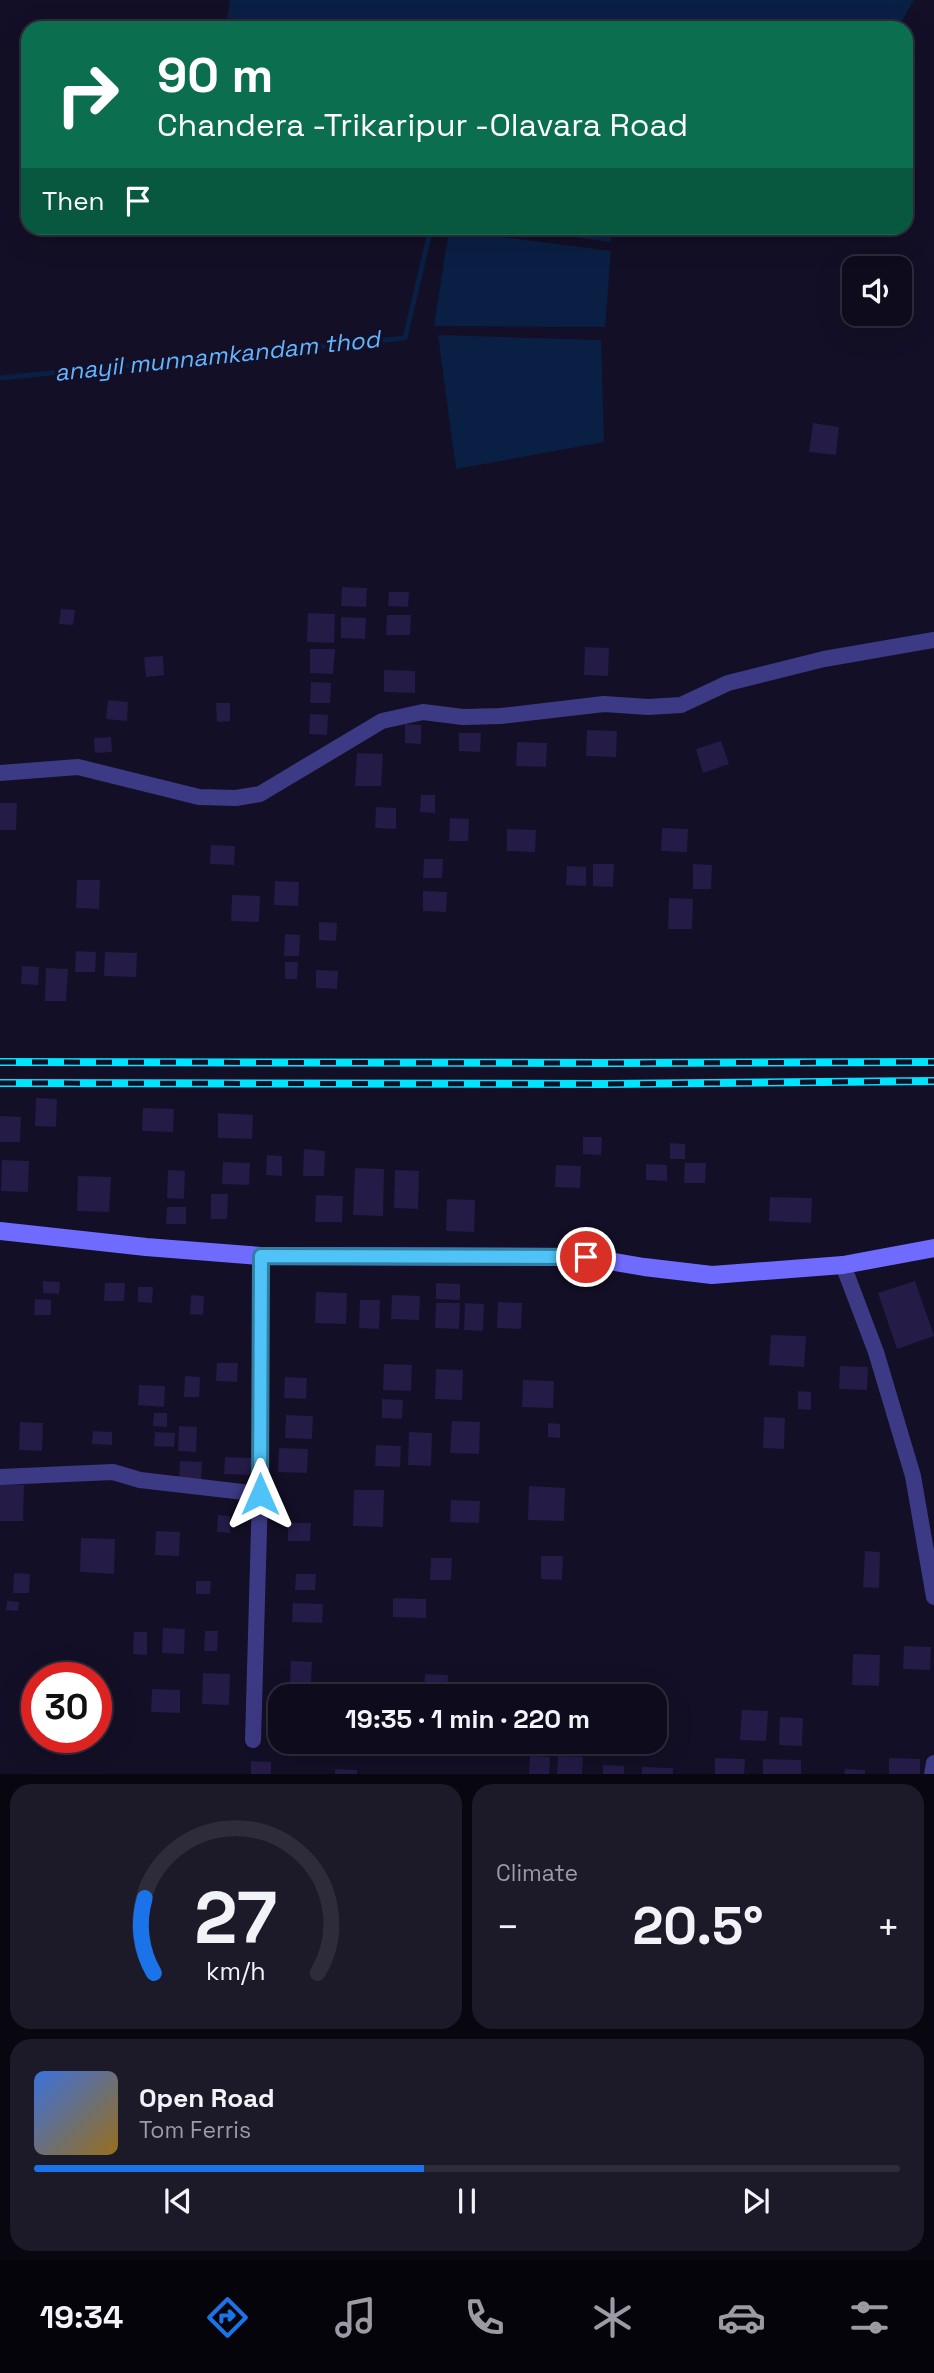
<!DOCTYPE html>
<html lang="en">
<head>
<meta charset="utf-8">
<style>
  :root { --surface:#0e0b1c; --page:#1c1929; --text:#f1f3f6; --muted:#9b9ba3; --line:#2e2b3b; --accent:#1a73e8 }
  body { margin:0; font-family:"Space Grotesk",sans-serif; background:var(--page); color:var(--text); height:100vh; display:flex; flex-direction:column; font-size:26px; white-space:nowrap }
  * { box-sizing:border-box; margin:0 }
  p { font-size:23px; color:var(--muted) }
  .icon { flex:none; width:38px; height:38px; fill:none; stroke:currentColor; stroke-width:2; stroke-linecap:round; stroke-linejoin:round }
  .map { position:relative; height:1774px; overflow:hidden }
  .sheet { display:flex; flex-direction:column; gap:10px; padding:10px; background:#08060f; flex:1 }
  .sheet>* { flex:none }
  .guide { position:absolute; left:21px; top:21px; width:892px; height:214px; border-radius:21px; box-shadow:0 7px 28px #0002,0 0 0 2px var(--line); background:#0b6e4f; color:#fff; overflow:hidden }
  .buttons { position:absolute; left:842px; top:256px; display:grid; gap:14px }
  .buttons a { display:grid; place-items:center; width:70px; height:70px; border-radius:14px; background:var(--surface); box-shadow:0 7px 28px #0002,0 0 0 2px var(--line); font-size:35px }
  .speed { position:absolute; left:21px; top:1662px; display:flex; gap:14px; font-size:35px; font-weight:700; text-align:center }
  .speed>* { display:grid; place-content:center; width:91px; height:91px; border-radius:50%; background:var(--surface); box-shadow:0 7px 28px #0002,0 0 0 2px var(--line); line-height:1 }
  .speed .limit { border:10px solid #d22; background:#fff; color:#111 }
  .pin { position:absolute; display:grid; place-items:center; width:60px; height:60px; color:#fff; margin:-30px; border:4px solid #fff; border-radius:50%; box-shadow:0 2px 7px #0007 }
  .me { position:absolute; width:77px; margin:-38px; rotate:0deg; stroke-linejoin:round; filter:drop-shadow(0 0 5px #0008) }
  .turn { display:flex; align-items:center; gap:24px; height:147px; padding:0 21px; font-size:32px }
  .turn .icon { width:91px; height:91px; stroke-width:2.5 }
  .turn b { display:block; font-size:49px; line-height:60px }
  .then { display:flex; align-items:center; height:66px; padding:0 21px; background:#0003; gap:14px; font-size:26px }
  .big { font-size:52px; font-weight:700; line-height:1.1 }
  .sheet .card { flex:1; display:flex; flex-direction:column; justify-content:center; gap:10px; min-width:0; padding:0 24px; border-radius:21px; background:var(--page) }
  .sheet .dial { align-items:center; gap:0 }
  .dial svg { height:182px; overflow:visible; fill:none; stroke:var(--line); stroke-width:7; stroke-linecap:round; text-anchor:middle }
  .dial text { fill:var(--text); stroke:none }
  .song { display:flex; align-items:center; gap:21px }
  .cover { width:84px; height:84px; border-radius:10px; background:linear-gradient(135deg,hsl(220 70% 55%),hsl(40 70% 35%)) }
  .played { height:7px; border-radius:4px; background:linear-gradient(90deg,var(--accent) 45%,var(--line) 45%) }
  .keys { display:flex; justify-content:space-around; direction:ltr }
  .heat { display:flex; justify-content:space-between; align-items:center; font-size:38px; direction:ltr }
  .sheet .tiles { flex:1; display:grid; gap:10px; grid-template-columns:1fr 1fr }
  .card:last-child { grid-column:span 2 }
  .trip { position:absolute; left:268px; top:1684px; width:399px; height:70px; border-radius:21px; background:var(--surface); box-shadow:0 7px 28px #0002,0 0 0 2px var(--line); font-weight:700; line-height:70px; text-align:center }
  .dock { display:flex; height:112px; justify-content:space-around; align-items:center; background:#06040b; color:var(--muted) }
  .dock .icon { width:49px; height:49px }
  .dock .current { color:var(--accent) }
  .dock b { font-size:32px; color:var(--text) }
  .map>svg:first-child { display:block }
  .water { fill:#0a1f44 }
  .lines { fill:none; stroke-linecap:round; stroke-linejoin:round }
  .stream { stroke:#0a1f44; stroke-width:5 }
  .building { fill:#241b47 }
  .minor { stroke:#3d3a85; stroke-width:16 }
  .secondary { stroke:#6f6bff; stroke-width:18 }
  .rail-casing { stroke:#00e5ff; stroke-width:8 }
  .rail { stroke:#130f26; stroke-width:5; stroke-dasharray:16; stroke-linecap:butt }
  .route-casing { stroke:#337fa1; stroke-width:18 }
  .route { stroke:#4fc3f7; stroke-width:12 }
  .labels { text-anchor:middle; stroke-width:7; stroke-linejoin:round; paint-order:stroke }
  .water-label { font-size:24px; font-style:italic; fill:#62b6ff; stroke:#130f26 }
</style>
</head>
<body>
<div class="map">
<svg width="934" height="1775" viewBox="0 0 934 1775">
  <rect width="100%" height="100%" fill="#130f26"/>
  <g class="water">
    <polygon points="230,0 914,0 898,28 230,28 226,25"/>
    <polygon points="504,228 611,228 611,242"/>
    <polygon points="449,230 611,251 605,327 434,326"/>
    <polygon points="438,335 601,340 604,442 456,469"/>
  </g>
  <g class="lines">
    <polyline class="stream" points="0,378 405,338 431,228"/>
  </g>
  <g class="building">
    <polygon points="813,423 839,427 836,455 809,452"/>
    <polygon points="342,587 367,588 366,607 341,606"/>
    <polygon points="389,592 409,592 408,607 388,606"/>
    <polygon points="61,609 75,610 73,625 59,624"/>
    <polygon points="308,613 335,614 334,643 307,642"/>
    <polygon points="387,615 411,615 410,635 386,635"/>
    <polygon points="341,617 366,618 365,639 341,638"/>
    <polygon points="585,647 609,648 608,676 584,675"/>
    <polygon points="310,649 335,649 333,674 310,673"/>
    <polygon points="163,656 164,675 146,677 144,657"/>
    <polygon points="384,670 415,671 415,693 384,692"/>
    <polygon points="311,682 331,683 330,703 310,703"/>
    <polygon points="108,700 128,702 127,721 106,719"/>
    <polygon points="216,703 230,703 230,721 217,722"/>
    <polygon points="310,714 328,715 327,735 309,734"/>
    <polygon points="405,724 421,725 421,744 405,743"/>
    <polygon points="587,730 617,731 616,757 586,756"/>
    <polygon points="459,733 481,733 480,752 459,751"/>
    <polygon points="111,737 112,752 95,753 94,738"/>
    <polygon points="721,741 729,764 703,773 696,749"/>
    <polygon points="517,742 547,743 546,767 516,766"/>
    <polygon points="357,753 383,754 381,786 355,786"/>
    <polygon points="421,795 435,795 435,813 420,812"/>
    <polygon points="0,803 17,803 16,830 0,830"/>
    <polygon points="376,807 396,808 396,829 375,828"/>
    <polygon points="450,818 469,819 468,841 449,841"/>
    <polygon points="662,828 688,829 687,852 661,851"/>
    <polygon points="507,829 536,830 535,852 507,851"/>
    <polygon points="211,845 235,846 234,865 210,864"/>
    <polygon points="424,859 443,859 442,878 423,878"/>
    <polygon points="593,864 614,864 613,887 593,886"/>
    <polygon points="693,864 712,865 711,889 693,889"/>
    <polygon points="567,866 586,867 586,886 566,885"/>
    <polygon points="77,880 100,880 99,909 76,908"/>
    <polygon points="275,881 299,882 298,906 274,905"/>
    <polygon points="423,891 447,892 446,912 423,911"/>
    <polygon points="232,895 260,896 259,922 231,921"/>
    <polygon points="669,898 693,899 692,929 668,929"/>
    <polygon points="319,922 337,923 336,941 319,940"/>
    <polygon points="285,934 300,935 299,956 284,956"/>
    <polygon points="76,951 96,952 95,972 75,972"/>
    <polygon points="105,952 137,953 136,977 104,976"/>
    <polygon points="285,962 298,962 297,979 285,979"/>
    <polygon points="22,966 39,967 38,985 21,984"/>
    <polygon points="46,968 68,969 66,1001 45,1001"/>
    <polygon points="316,970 338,971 337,989 316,988"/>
    <polygon points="36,1098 57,1099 56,1127 35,1126"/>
    <polygon points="143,1108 174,1109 173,1132 142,1131"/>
    <polygon points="218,1113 253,1115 252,1139 218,1138"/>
    <polygon points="0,1116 21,1117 20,1142 0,1142"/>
    <polygon points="583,1137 602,1137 601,1155 583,1154"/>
    <polygon points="670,1143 685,1144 685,1159 670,1159"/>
    <polygon points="304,1149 325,1151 324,1176 303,1176"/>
    <polygon points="267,1155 282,1156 282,1176 266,1175"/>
    <polygon points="2,1160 29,1161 28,1192 1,1191"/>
    <polygon points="223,1162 250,1163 249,1185 222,1184"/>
    <polygon points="685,1163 706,1163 705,1183 684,1183"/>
    <polygon points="646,1164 667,1165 667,1181 646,1180"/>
    <polygon points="556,1165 581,1166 580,1188 555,1187"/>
    <polygon points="355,1168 384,1169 383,1216 353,1215"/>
    <polygon points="168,1170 185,1171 184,1199 167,1198"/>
    <polygon points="395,1170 419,1171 418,1209 394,1208"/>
    <polygon points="78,1176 111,1177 109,1212 77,1211"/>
    <polygon points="211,1194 228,1194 227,1219 211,1219"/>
    <polygon points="316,1195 343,1196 342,1222 315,1222"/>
    <polygon points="770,1197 812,1198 811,1223 769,1221"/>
    <polygon points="447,1199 475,1200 474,1232 446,1231"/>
    <polygon points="167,1207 186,1207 186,1224 166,1224"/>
    <polygon points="43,1281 60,1282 59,1294 43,1293"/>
    <polygon points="915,1281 934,1336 897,1349 878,1293"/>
    <polygon points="105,1283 125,1283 124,1301 104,1301"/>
    <polygon points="436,1283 460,1284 460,1300 436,1299"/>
    <polygon points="138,1287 153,1287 152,1303 138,1302"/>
    <polygon points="316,1292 347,1293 346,1324 315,1323"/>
    <polygon points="191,1295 204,1296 203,1315 190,1314"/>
    <polygon points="392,1295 420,1296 419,1320 391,1319"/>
    <polygon points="35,1299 51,1300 51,1315 34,1315"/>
    <polygon points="360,1300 380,1300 379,1329 359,1328"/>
    <polygon points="498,1302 522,1303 521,1329 497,1328"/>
    <polygon points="436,1303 460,1303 459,1329 435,1328"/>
    <polygon points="465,1303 484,1304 483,1331 464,1330"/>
    <polygon points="771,1335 806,1336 804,1367 769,1365"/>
    <polygon points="217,1363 238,1363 237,1382 216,1381"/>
    <polygon points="384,1364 412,1365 411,1391 383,1390"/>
    <polygon points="840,1366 868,1367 867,1390 839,1389"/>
    <polygon points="436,1369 463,1370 462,1400 435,1399"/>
    <polygon points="185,1376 200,1377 199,1397 184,1397"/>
    <polygon points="285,1377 307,1378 306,1399 284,1398"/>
    <polygon points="523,1380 554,1381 553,1408 522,1407"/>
    <polygon points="139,1385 165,1386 164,1407 138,1405"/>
    <polygon points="798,1391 811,1392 811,1410 798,1409"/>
    <polygon points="382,1399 403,1400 402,1419 382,1418"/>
    <polygon points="154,1413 167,1413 167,1427 153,1426"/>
    <polygon points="286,1415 313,1416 312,1439 285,1438"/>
    <polygon points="764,1417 785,1418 784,1449 763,1448"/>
    <polygon points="452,1421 480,1422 479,1454 450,1453"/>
    <polygon points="20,1422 43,1423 42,1451 19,1450"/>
    <polygon points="548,1423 560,1424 560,1438 548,1437"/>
    <polygon points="179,1426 197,1427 196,1452 178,1451"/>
    <polygon points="93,1431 112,1432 112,1445 92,1444"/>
    <polygon points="155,1432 175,1433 174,1447 154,1446"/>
    <polygon points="409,1432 432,1433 431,1466 408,1465"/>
    <polygon points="376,1445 401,1446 400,1467 375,1466"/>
    <polygon points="279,1448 308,1449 307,1473 278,1472"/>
    <polygon points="225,1457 252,1458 251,1475 224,1474"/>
    <polygon points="180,1461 202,1462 201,1482 179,1481"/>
    <polygon points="0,1484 24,1485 23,1521 0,1521"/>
    <polygon points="529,1486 565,1488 564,1521 528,1520"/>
    <polygon points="354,1490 384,1490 383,1527 353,1526"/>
    <polygon points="451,1500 480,1501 479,1523 450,1522"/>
    <polygon points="218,1515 230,1516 230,1533 217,1532"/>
    <polygon points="288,1523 311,1523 310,1541 288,1541"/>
    <polygon points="156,1531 180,1532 179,1556 155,1555"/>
    <polygon points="81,1538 115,1539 114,1574 80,1572"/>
    <polygon points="865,1551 880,1552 879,1588 863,1587"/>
    <polygon points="541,1556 563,1556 562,1580 541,1579"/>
    <polygon points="431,1558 452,1558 451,1580 430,1580"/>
    <polygon points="14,1573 30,1574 29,1593 13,1593"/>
    <polygon points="296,1574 316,1574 315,1590 295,1590"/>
    <polygon points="196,1581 211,1581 210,1594 196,1594"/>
    <polygon points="393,1598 426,1599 426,1618 393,1617"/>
    <polygon points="7,1601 19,1602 18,1611 6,1610"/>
    <polygon points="293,1603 323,1604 322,1623 292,1622"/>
    <polygon points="163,1628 185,1629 184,1654 162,1653"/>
    <polygon points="205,1631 218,1631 217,1651 204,1651"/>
    <polygon points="134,1632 147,1632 147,1655 133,1654"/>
    <polygon points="904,1646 931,1647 930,1670 903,1669"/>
    <polygon points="853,1654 880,1655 879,1686 852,1685"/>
    <polygon points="291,1661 312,1662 311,1683 290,1683"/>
    <polygon points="203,1673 230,1674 229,1705 202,1704"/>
    <polygon points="425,1674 448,1675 447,1695 424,1695"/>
    <polygon points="152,1689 180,1690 180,1713 151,1712"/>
    <polygon points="742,1710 768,1711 766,1741 740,1740"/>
    <polygon points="780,1717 803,1718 802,1746 779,1745"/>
    <polygon points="530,1756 550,1757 549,1775 529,1775"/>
    <polygon points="558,1756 583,1757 582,1775 557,1775"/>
    <polygon points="715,1758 745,1759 744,1775 715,1775"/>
    <polygon points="889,1758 920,1759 920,1775 889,1775"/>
    <polygon points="763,1759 801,1760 801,1775 763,1775"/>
    <polygon points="251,1761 271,1762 271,1775 251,1775"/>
    <polygon points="603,1765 624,1766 624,1775 603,1775"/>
    <polygon points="642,1767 673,1768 673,1775 642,1775"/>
    <polygon points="335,1769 357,1770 357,1775 335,1775"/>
    <polygon points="845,1769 865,1770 865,1775 844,1775"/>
  </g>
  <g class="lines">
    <g class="minor">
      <polyline points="0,773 78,767 199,797 236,798 260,794 382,721 423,712 463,717 501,716 604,704 648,707 681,705 728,683 824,659 934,640"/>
      <polyline points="843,1265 876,1352 913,1476 934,1597"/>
      <polyline points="0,1477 113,1472 140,1480 260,1494"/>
      <polyline points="253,1740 260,1494 261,1256"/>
      <polyline points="932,1775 934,1763"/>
    </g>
    <polyline class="secondary" points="0,1231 146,1247 261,1256 586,1257 644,1267 712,1275 843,1265 934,1248"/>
    <defs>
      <g id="rail">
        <polyline points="0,1062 607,1063 934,1062"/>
        <polyline points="0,1083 605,1084 934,1081"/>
      </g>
    </defs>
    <use href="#rail" class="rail-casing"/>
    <use href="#rail" class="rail"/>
  </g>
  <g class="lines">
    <defs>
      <polyline id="route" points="260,1494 261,1256 586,1257"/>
    </defs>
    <use href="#route" class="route-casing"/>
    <use href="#route" class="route"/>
  </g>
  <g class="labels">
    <g class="water-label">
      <text transform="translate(217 356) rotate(-6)" y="8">anayil munnamkandam thod</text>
    </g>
  </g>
</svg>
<div class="buttons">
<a><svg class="icon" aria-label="sound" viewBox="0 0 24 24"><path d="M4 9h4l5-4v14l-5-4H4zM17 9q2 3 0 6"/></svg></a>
</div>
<div class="speed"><div class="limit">30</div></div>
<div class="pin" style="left:586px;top:1257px;background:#d93025"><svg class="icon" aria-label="arrive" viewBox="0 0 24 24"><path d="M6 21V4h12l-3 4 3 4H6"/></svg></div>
<svg class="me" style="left:260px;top:1494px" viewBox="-20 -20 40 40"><path d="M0-17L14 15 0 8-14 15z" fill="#4fc3f7" stroke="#fff" stroke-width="4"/></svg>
<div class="trip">19:35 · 1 min · 220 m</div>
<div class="guide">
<div class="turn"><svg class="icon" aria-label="right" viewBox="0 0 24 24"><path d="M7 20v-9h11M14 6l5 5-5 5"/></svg><div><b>90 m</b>Chandera -Trikaripur -Olavara Road</div></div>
<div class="then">Then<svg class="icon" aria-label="arrive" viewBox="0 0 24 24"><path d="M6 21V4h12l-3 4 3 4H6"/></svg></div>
</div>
</div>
<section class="sheet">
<div class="tiles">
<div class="card dial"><svg viewBox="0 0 100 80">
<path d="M14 69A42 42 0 1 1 86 69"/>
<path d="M14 69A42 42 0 0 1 10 36" stroke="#1a73e8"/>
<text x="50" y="56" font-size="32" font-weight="700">27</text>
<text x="50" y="72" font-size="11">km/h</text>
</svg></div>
<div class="card"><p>Climate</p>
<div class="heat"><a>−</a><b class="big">20.5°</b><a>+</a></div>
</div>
<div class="card">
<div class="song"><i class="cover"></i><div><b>Open Road</b><p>Tom Ferris</p></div></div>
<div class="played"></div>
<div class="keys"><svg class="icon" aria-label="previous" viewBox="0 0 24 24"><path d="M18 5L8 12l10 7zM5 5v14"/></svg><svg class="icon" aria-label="pause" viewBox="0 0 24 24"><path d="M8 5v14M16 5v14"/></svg><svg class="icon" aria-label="next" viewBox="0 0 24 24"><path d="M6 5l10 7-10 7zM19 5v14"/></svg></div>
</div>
</div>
</section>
<nav class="dock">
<b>19:34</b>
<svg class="icon current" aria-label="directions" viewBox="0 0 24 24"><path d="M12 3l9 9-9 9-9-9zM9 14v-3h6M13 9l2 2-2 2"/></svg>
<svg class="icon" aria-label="music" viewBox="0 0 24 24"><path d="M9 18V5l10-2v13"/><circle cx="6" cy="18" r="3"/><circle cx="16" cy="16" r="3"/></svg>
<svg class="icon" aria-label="phone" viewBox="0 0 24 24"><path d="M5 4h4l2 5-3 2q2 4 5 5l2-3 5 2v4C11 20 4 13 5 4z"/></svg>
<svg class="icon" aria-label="climate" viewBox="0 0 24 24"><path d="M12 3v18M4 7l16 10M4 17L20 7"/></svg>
<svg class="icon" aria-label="car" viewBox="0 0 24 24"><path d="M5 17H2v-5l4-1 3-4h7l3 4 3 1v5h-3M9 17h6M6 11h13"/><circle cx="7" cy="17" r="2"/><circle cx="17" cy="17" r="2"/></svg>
<svg class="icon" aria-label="filters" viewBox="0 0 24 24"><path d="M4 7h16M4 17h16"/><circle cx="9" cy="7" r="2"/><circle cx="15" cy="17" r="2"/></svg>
</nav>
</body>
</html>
